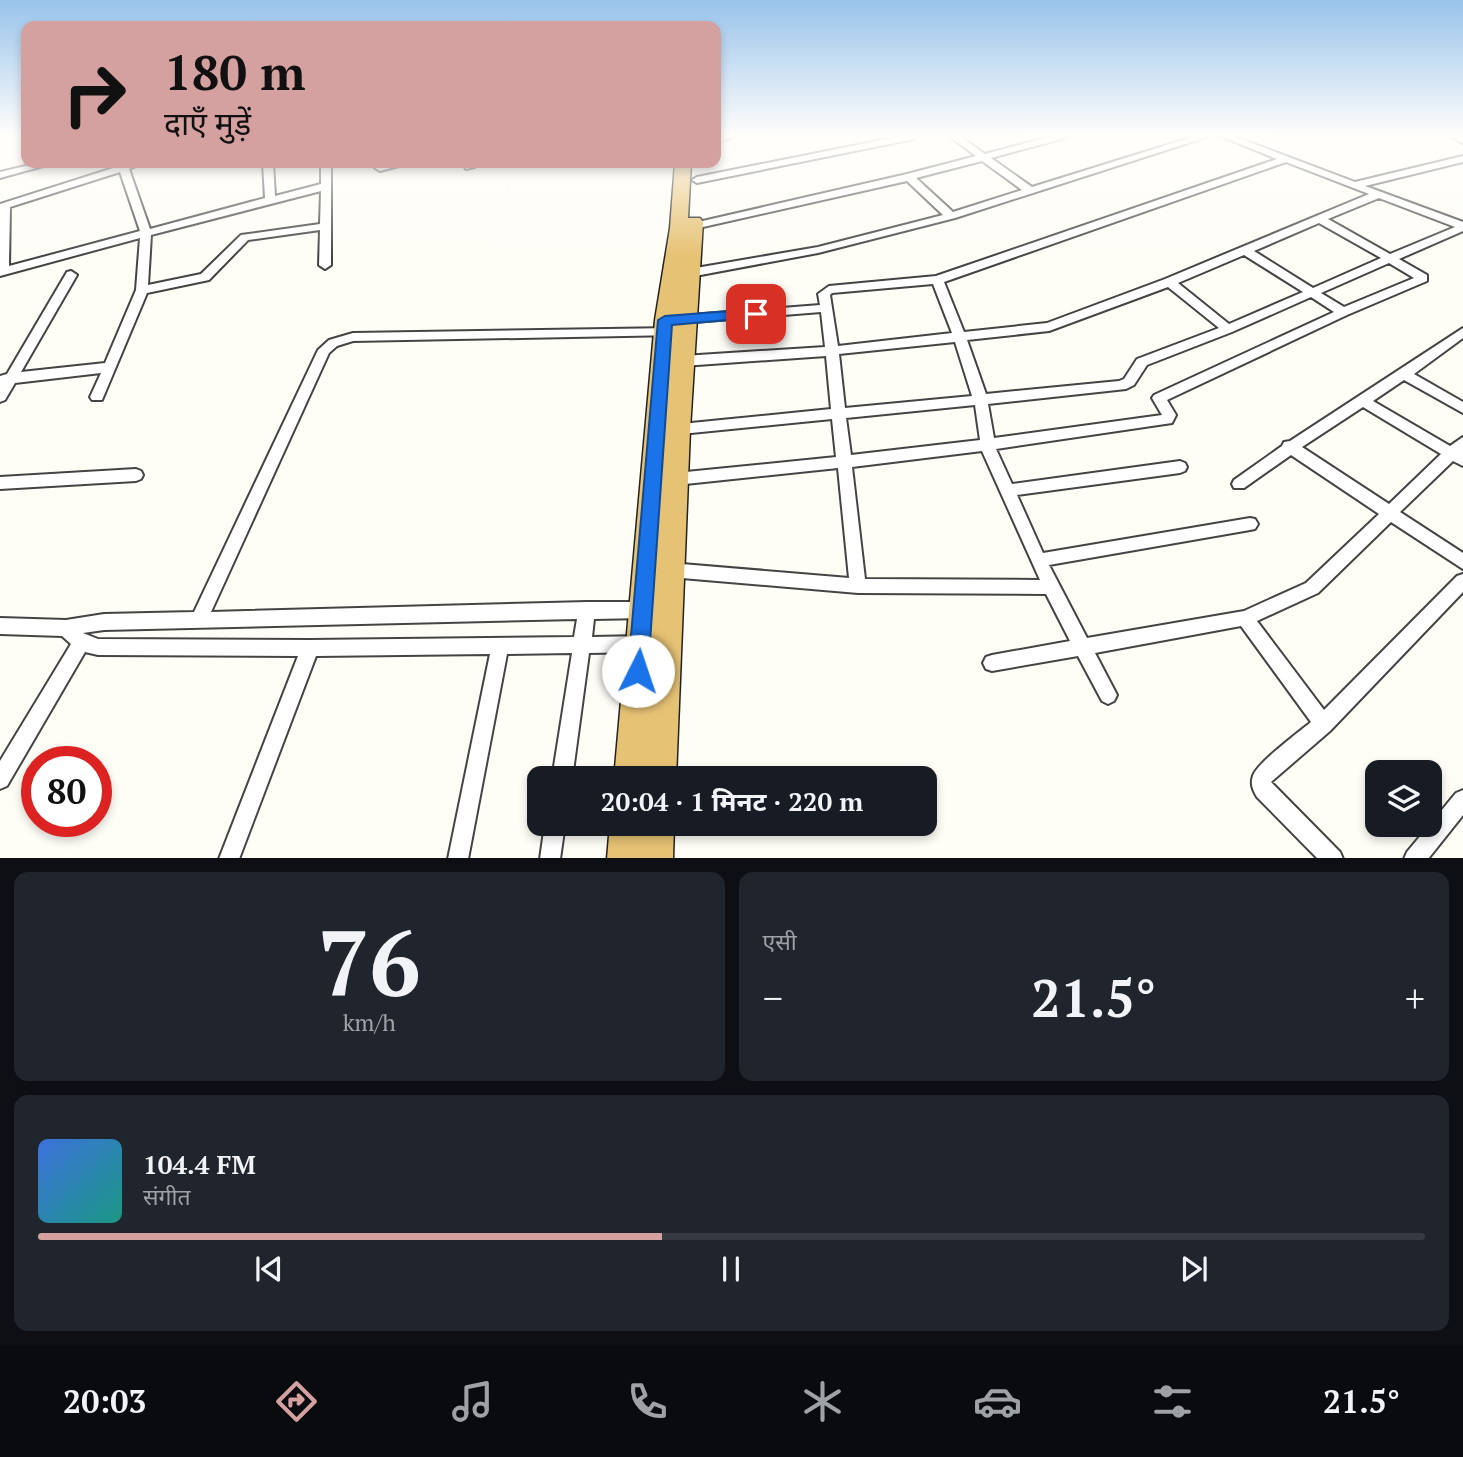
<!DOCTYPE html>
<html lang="hi">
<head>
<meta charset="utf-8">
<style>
  :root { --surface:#171b24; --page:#20242c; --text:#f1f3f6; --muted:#9ea1a6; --line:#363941; --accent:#d4a1a0 }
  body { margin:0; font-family:"PT Serif","Noto Sans Devanagari",serif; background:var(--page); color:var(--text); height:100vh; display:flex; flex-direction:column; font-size:26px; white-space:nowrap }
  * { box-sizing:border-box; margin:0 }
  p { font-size:23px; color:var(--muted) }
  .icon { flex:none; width:38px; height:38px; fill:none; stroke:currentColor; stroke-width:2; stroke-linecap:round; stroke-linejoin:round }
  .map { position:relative; height:858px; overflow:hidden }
  .details { display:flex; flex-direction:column; gap:14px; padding:14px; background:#0d0f14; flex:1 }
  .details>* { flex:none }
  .banner { position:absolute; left:21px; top:21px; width:700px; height:147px; border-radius:14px; box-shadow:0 4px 10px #0003; background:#d4a1a0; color:#111; overflow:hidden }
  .buttons { position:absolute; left:1365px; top:760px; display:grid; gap:14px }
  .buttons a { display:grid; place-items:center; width:77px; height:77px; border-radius:14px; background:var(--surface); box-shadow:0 4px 10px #0003; font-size:35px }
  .speed { position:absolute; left:21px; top:746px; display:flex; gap:14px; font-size:35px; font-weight:700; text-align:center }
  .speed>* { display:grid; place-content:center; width:91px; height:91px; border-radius:50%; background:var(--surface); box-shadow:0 4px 10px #0003; line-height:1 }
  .speed .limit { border:10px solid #d22; background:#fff; color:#111 }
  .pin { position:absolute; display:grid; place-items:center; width:60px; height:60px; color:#fff; margin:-30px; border-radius:14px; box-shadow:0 4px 10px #0006 }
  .me { position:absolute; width:77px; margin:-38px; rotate:4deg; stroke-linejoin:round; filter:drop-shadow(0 0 5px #0008) }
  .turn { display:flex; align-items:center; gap:24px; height:147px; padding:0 28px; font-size:32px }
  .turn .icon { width:91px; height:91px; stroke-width:2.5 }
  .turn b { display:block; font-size:49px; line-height:60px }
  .big { font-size:52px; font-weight:700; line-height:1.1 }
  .details .tile { flex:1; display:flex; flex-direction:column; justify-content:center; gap:10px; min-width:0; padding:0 24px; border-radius:14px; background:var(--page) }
  .details .dial { align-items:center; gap:0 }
  .dial b { font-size:91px; line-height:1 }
  .song { display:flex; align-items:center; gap:21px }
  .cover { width:84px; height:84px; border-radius:10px; background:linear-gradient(135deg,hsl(220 70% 55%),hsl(170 70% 35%)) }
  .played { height:7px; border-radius:4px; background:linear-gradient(90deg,var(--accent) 45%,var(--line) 45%) }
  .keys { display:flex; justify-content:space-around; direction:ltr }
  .heat { display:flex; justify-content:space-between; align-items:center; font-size:38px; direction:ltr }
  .details .tiles { flex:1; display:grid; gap:14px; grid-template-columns:1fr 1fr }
  .tile:last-child { grid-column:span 2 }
  .trip { position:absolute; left:527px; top:766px; width:410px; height:70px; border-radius:14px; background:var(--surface); box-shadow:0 4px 10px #0003; font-weight:700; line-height:70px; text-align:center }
  .tab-bar { display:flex; height:112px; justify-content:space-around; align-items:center; background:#090b0e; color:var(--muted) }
  .tab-bar .icon { width:49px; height:49px }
  .tab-bar .on { color:var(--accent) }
  .tab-bar b { font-size:32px; color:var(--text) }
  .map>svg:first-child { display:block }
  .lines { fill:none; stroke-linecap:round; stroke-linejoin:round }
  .minor-casing { stroke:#444; stroke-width:4 }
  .trunk-casing { stroke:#222; stroke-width:3 }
  .minor { fill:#fff; fill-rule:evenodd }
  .trunk { fill:#e6c274; fill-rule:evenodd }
  .route { fill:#1a73e8; stroke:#114b97; stroke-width:2 }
</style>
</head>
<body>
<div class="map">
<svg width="1463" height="859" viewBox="0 0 1463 859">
  <rect width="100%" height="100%" fill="#fefdf6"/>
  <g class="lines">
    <defs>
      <g id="minor">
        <polygon points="716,136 738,136 716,142"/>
        <polygon points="902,136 919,136 914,139 697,183 692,180 697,177"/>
        <path d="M949 136H960L985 154 1052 136H1067L1065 138 991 158 1032 187 1196 136H1210L955 218 818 253 690 277 684 273 690 269 818 247 943 215 907 181 694 229 689 226 694 223 907 174 976 156ZM982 161 1022 190 953 212 916 178Z"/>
        <path d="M1220 136H1233L1355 182 1463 156V162L1365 186 1463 222V231L1399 259 1427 275V281L1347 315 1167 400 1176 415 1172 423 996 449 1012 484 1180 461 1185 463 1187 467 1185 471 1180 473 1017 495 1043 553 1250 518 1255 519 1258 524 1255 529 1250 530 1049 565 1087 638 1244 611 1306 583 1379 514 1291 455 1244 488H1234L1232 484 1234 480 1282 446 1284 442 1290 441 1463 328V338L1414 374 1463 402V413L1404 380 1373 401 1450 446 1463 437V466L1453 461 1400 512 1463 553V569L1391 522 1318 593 1257 621 1324 710 1457 576 1463 574V592L1330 731 1271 782 1340 852 1343 859H1318L1257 797C1253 790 1250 784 1253 776 1256 764 1299 732 1311 722L1241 626 1095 653 1117 695 1114 701 1108 704 1102 701 1078 656 992 671 986 669 983 663 986 657 992 655 1070 641 1046 594 858 593 670 577 664 575 662 570 664 565 670 563 849 578 838 468 676 485 671 483 669 479 671 475 676 473 836 457 832 419 681 434 674 429 681 424 831 409 826 356 683 366 677 361 683 356 825 347 821 312 681 323 677 322 675 319 677 316 820 305 818 294 829 286 936 276 1277 159ZM1286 162 1369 194 1165 279 1047 323 964 332 944 282ZM1379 198 1455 227 1390 254 1328 219ZM1319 223 1381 258 1313 288 1254 251ZM1244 255 1303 292 1229 324 1178 283ZM1389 263 1414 278 1344 307 1321 293ZM933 284 952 333 838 346 830 295 832 293ZM1168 287 1219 328 1137 359 1124 379 1119 381 986 394 967 340 1049 331ZM1311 297 1334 312 1154 395 1152 398 1162 415 994 438 988 404 1126 389 1134 385 1147 365 1232 332ZM955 342 972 396 845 408 839 354ZM975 405 980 440 851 455 846 418ZM1363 407 1441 454 1389 504 1302 447ZM982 451 1040 580 865 579 852 467Z"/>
        <polygon points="1449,136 1463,136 1463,143"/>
        <polygon points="38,163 54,163 0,178 0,172"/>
        <path d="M129 163H143L129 169 150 229 265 198 263 163H273L275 196 321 184V163H331V265L325 269 319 265 320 230 248 240 209 280 147 293 102 400H92L90 397 101 373 15 383 5 400 0 402V376L7 374 67 272 71 271 77 275 21 372 105 363 136 290 140 238 0 276V204ZM120 172 140 231 9 266 10 207ZM321 191 320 224 241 235 201 274 148 285 151 235Z"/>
        <polygon points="391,163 410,163 380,171 375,168"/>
        <polygon points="463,163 473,163 475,167 466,169"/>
        <path d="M673 328 679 332 677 335 353 341 337 346 329 353 211 612 587 602H645L651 605 653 610 651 615 645 618 594 619 592 637 644 636 650 638 653 644 650 650 644 652 589 653 572 779H552L572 653 507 654 468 859H448L490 654 316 656 239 859H219L298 656 98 655 85 652 7 786 0 789V761L71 644 62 636 0 634V618L66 620 104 614 194 612 318 350 329 340 353 333ZM577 619 574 637 310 640 98 639 83 633 104 630Z"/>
        <polygon points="136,469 141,471 143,475 141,479 136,481 0,489 0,477"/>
        <polygon points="1463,790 1463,815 1428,859 1404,859 1407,852 1456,793"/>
        <polygon points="545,824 565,824 560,859 540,859"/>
      </g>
      <g id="trunk">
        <polygon points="675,163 691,163 688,218 700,218 703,222 690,430 676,779 614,779 655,320 670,228"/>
        <polygon points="610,824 674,824 673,859 607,859"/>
      </g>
    </defs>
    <use href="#minor" class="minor-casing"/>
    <use href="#trunk" class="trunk-casing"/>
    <use href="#minor" class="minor"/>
    <use href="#trunk" class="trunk"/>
  </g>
  <linearGradient id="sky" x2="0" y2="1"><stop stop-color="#98c3eb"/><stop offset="0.53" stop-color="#fffefb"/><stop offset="1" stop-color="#fffefb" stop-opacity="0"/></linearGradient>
  <rect width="1463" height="256" fill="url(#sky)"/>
  <polygon class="route" points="756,309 763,314 761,317 672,325 648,671 645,678 638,681 631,678 628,671 658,320 665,316"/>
</svg>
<div class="buttons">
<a><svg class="icon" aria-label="layers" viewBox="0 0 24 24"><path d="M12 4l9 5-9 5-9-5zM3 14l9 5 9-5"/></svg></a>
</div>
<div class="speed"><div class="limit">80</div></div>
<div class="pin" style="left:756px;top:314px;background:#d93025"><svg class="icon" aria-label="arrive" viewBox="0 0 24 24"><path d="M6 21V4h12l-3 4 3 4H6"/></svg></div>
<svg class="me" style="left:638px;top:671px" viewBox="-20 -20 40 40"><circle r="19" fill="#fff"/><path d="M0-13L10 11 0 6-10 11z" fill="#1a73e8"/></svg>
<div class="trip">20:04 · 1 मिनट · 220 m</div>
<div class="banner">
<div class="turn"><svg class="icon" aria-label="right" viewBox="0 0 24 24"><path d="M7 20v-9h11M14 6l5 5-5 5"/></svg><div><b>180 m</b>दाएँ मुड़ें</div></div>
</div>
</div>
<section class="details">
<div class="tiles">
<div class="tile dial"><b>76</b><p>km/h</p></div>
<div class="tile"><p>एसी</p>
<div class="heat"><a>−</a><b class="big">21.5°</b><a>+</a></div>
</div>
<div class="tile">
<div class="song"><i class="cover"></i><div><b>104.4 FM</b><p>संगीत</p></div></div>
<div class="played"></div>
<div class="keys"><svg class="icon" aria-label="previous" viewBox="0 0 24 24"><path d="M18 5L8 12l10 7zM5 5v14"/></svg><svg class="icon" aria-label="pause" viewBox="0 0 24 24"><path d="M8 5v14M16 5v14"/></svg><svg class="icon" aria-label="next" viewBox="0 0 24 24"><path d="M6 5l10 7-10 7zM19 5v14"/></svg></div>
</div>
</div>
</section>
<nav class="tab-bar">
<b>20:03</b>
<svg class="icon on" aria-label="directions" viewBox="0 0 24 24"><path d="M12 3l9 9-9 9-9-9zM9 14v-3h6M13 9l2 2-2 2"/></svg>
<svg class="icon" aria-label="music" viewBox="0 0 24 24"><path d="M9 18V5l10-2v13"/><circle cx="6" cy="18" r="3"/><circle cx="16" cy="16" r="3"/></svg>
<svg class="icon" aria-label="phone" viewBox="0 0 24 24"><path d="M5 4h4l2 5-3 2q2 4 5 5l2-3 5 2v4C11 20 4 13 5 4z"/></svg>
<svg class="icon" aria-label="climate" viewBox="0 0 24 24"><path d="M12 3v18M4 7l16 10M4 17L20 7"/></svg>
<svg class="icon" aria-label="car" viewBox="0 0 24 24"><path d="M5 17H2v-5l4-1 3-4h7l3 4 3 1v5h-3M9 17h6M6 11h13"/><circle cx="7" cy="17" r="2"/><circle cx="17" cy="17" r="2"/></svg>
<svg class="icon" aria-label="filters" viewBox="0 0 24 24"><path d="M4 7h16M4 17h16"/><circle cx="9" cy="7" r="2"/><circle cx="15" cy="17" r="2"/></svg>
<b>21.5°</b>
</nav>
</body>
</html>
